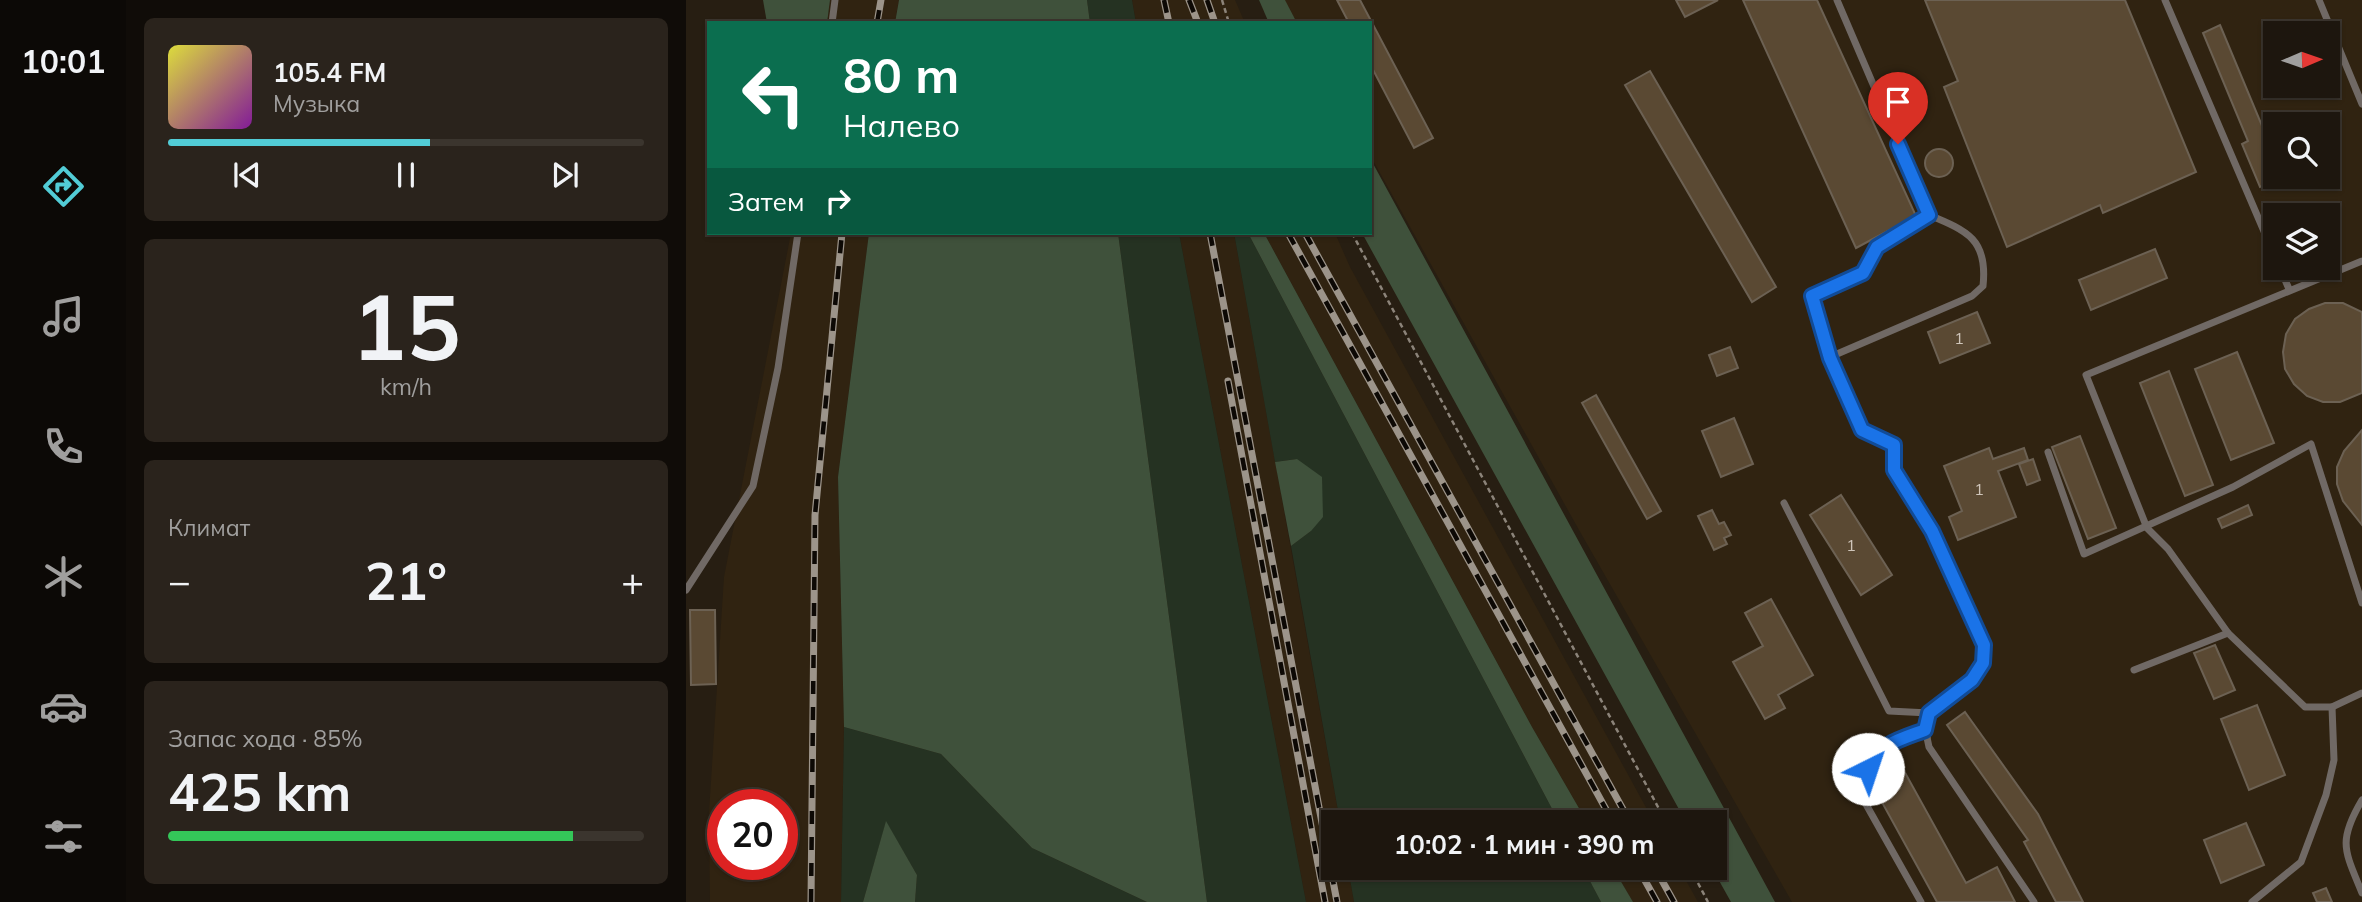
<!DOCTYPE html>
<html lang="ru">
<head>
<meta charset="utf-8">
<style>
  :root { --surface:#1d160e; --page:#2a231c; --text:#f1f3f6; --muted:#a09f9e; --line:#3b352e; --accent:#52ccd6 }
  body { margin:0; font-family:Mulish,sans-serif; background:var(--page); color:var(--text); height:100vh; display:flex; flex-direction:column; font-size:26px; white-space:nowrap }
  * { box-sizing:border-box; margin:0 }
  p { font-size:23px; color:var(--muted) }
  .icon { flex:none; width:38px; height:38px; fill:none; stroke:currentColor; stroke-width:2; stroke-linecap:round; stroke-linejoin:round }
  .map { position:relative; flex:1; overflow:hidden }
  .panel { display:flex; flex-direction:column; gap:18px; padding:18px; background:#100c08; width:560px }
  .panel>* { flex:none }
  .hud { position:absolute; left:21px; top:21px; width:665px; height:214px; border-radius:0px; box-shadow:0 2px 5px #0004,0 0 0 2px var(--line); background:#0b6e4f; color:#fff; overflow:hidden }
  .needle { width:46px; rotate:88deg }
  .buttons { position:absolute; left:1577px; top:21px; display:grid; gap:14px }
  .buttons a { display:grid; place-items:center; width:77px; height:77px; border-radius:0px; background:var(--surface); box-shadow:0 2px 5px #0004,0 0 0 2px var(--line); font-size:35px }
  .speed { position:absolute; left:21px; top:789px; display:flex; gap:14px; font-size:35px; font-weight:700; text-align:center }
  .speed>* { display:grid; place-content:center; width:91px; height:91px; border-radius:50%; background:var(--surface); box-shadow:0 2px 5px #0004,0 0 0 2px var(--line); line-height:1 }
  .speed .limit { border:10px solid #d22; background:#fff; color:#111 }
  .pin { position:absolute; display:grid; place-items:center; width:60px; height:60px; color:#fff; margin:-72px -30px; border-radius:50% 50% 50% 0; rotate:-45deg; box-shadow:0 0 7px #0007 }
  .pin .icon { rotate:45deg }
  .me { position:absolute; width:77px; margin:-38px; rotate:41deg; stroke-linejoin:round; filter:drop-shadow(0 0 5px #0008) }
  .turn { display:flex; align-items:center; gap:24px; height:147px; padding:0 21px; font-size:32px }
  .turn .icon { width:91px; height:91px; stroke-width:2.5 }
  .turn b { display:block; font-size:49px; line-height:60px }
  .then { display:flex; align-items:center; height:66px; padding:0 21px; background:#0003; gap:14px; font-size:26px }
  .big { font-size:52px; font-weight:700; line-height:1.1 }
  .panel .widget { flex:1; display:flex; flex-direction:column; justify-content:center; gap:10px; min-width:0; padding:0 24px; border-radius:10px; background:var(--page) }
  .panel .dial { align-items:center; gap:0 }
  .dial b { font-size:91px; line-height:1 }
  .song { display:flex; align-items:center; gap:21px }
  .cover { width:84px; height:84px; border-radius:10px; background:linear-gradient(135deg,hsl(60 70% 55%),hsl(290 70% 35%)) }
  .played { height:7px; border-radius:4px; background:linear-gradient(90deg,var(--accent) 55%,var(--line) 55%) }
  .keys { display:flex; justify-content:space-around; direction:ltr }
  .heat { display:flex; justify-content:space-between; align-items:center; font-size:38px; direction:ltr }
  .charge { height:10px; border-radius:5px; background:linear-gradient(90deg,#34c759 85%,var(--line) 0) }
  .trip { position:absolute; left:635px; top:810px; width:406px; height:70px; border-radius:0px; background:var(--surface); box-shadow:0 2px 5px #0004,0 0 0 2px var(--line); font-weight:700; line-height:70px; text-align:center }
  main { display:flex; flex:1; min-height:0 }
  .tabs { display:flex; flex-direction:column; width:126px; justify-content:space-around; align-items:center; background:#0c0906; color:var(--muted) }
  .tabs .icon { width:49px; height:49px }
  .tabs .selected { color:var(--accent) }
  .tabs b { font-size:32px; color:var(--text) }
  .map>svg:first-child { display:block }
  .built { fill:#302311; fill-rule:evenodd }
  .green { fill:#253222 }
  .forest { fill:#3f513b }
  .building { fill:#5a4933; stroke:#6c6153; stroke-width:2 }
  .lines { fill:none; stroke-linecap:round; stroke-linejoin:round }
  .path { stroke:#8c847a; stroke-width:2.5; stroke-dasharray:5 3.5; stroke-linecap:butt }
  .service { stroke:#706965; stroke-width:7 }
  .rail-casing { stroke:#9c948a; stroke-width:7 }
  .rail { stroke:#0d0905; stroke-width:4.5; stroke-dasharray:13; stroke-linecap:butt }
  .route-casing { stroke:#114b97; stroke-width:18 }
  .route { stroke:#1a73e8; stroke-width:12 }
  .labels { text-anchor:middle; stroke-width:7; stroke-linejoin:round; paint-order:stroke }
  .number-label { font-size:16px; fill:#d0c6bb }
</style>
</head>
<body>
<main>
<nav class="tabs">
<b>10:01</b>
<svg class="icon selected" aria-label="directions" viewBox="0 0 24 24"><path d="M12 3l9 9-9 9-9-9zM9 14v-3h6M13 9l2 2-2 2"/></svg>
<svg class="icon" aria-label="music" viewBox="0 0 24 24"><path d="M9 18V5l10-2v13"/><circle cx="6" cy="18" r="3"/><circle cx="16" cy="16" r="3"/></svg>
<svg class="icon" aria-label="phone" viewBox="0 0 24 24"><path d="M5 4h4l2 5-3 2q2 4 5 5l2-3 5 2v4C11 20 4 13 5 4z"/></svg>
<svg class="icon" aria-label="climate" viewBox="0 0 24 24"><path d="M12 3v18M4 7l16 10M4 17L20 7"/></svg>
<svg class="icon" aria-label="car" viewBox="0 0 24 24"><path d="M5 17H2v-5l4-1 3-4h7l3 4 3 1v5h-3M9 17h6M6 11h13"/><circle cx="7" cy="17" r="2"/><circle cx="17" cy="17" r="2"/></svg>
<svg class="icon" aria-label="filters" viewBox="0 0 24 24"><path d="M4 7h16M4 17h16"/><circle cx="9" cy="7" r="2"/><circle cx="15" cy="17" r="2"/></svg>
</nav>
<section class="panel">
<div class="widget">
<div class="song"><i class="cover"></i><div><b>105.4 FM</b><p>Музыка</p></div></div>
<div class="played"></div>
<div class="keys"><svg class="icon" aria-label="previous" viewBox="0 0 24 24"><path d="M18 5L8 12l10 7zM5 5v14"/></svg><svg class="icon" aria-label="pause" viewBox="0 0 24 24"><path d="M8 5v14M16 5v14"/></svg><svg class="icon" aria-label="next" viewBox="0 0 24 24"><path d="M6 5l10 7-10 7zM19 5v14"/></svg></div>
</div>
<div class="widget dial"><b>15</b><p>km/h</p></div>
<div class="widget"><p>Климат</p>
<div class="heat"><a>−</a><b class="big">21°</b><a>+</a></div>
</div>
<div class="widget"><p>Запас хода · 85%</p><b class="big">425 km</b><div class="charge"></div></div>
</section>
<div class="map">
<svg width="1676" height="902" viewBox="0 0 1676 902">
  <rect width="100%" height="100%" fill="#271e12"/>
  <g class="built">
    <polygon points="144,0 213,0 209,23 141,23"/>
    <polygon points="446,0 549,0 559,23 450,23"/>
    <path d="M598 0H1676V902H1106L893 530 684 155V23H611ZM1589 33H1642V86H1589ZM1589 124H1642V177H1589ZM1589 215H1642V268H1589Z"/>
    <path d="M105 233H183L152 477 158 727 155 902H24L23 813 38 577ZM37 805H96V864H37Z"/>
    <polygon points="493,233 548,233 654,822 648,822 648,868 662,868 668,902 620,902"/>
    <polygon points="578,233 649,233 664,267 968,822 901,822 846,727"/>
    <polygon points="927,868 993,868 1012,902 947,902"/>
  </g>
  <g class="green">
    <polygon points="401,0 446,0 450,23 404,23"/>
    <polygon points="432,233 493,233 620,902 521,902"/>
    <polygon points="548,233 562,233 873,822 654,822 605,546 625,531 611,459 589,462"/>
    <polygon points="158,727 255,754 346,848 461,902 229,902 231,875 200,822 177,902 155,902"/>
    <polygon points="662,868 897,868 915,902 668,902"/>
  </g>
  <g class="forest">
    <polygon points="77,0 144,0 141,23 81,23"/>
    <polygon points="213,0 401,0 404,23 209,23"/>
    <polygon points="573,0 599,0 611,23 583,23"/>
    <polygon points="684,158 1089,902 1045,902 1026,868 1029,868 1029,822 1000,822 676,233 684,233"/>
    <polygon points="183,233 432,233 521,902 461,902 346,848 255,754 158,727 152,477"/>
    <polygon points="562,233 578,233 846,727 901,822 873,822"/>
    <polygon points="611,459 636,477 637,517 625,531 605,546 589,462"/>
    <polygon points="200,821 231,875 229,902 177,902"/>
    <polygon points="897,868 927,868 947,902 915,902"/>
  </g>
  <g class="building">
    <polygon points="651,0 674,0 747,138 728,148 684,64 684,23 663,23"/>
    <polygon points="990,0 1032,0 999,17"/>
    <polygon points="1057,0 1131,0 1230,216 1170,248"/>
    <polygon points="1239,0 1439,0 1510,172 1417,213 1414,205 1321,247 1258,87 1272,81"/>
    <polygon points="1534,25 1579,133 1585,131 1589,139 1589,180 1574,187 1556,144 1562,141 1517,33"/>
    <polygon points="964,71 1090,287 1066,302 939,85"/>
    <circle cx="1253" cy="163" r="14"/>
    <polygon points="1469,249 1481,278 1405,310 1393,280"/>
    <polygon points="1639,303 1657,303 1676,312 1676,393 1654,402 1637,402 1621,396 1608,384 1599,369 1597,352 1600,334 1609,319 1623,309"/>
    <polygon points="1291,312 1304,343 1254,363 1242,332"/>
    <polygon points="1044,347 1052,368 1031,376 1023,355"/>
    <polygon points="1551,352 1588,443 1545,460 1509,369"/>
    <polygon points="1483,371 1527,485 1499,496 1454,383"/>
    <polygon points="910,395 975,511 961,519 896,403"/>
    <polygon points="1048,418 1067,464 1035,477 1016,431"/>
    <polygon points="1676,430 1676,525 1657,501 1651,484 1651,467 1658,451"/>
    <polygon points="1394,436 1430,528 1402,539 1366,447"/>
    <polygon points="1303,448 1307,459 1338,448 1342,460 1312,471 1330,517 1272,540 1263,517 1276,511 1258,466"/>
    <polygon points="1347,459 1354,480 1341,485 1333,464"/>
    <polygon points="1155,495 1206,575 1175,595 1124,515"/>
    <polygon points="1562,505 1566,515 1536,528 1532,519"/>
    <polygon points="1026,510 1033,524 1038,522 1045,535 1038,538 1041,544 1028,550 1012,516"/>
    <polygon points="1085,599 1127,675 1092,695 1099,708 1079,719 1047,662 1077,646 1059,613"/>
    <polygon points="4,610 29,610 30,684 5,685"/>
    <polygon points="1529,645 1549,690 1528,699 1508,653"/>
    <polygon points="1571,705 1599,775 1563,790 1535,719"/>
    <polygon points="1279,712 1352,814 1397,902 1370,902 1338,842 1342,840 1261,725"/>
    <polygon points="1217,769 1280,883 1311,867 1329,902 1251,902 1187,786"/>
    <polygon points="1560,823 1578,865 1535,883 1518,840"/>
    <polygon points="1640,888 1646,902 1631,902 1627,893"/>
  </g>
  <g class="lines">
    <g class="path">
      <polyline points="536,0 543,23"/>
      <polyline points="666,233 980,822"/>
      <polyline points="1004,868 1022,902"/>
    </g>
    <g class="service">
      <polyline points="1479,0 1589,257"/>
      <polyline points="1633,0 1676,104"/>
      <polyline points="146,23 149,0"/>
      <path d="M1243 215 1191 247 1177 273 1126 296 1144 357 1176 430 1208 445V470L1246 531 1298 645C1295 705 1228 690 1243 747L1348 902"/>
      <polyline points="1676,261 1400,375 1461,528 1482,549 1542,633 1619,707 1646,707 1676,693"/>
      <polyline points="1594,268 1603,289"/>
      <path d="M1144 357 1286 296 1297 286C1302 240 1282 231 1243 215L1151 0"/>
      <polyline points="1362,452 1398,554 1547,487 1625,444 1676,603"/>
      <polyline points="1098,503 1203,711 1243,713"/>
      <polyline points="0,590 67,486 92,368 112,233"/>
      <polyline points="1448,670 1542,633"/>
      <path d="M1676 800C1651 842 1659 851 1676 893"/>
      <path d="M1235 902 1177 799C1174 753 1201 744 1239 730"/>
      <polyline points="1566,902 1615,862 1640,795 1648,760 1646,707"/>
    </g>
    <defs>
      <g id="rail">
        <polyline points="478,0 483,23"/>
        <polyline points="503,0 512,23"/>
        <polyline points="521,0 529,23"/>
        <polyline points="191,23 195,0"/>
        <polyline points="524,233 651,902"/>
        <polyline points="602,233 927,822"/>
        <polyline points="619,233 944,822"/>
        <polyline points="542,381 639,902"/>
        <polyline points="952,868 971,902"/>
        <polyline points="969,868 988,902"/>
        <polyline points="125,902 129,515 156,233"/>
      </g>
    </defs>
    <use href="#rail" class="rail-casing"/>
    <use href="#rail" class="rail"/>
  </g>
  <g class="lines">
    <defs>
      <path id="route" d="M1182 769C1192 744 1215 739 1239 730L1243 713 1286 680 1297 663 1298 645 1246 531 1208 470V445L1176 430 1144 358 1126 296 1177 273 1191 247 1243 215 1212 144"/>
    </defs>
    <use href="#route" class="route-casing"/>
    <use href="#route" class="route"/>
  </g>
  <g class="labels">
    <g class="number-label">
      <text x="1273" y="344">1</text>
      <text x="1293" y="495">1</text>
      <text x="1165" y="551">1</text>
    </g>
  </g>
</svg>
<div class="buttons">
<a><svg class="needle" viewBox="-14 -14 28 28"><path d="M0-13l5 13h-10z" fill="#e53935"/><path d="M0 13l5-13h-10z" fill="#a09f9e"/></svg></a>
<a><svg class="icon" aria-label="search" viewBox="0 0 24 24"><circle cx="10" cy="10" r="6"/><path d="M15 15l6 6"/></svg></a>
<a><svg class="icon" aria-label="layers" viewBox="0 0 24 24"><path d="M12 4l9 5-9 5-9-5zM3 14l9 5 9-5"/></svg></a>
</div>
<div class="speed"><div class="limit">20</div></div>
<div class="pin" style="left:1212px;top:144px;background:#d93025"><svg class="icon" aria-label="arrive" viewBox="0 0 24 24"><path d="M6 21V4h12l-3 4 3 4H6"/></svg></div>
<svg class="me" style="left:1182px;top:769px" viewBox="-20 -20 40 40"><circle r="19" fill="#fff"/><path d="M0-13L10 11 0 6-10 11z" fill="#1a73e8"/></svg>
<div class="trip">10:02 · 1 мин · 390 m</div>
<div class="hud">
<div class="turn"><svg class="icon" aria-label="left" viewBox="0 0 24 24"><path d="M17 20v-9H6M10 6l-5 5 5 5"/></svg><div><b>80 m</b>Налево</div></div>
<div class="then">Затем<svg class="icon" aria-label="right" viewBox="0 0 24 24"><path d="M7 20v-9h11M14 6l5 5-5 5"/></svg></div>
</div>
</div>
</main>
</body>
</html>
